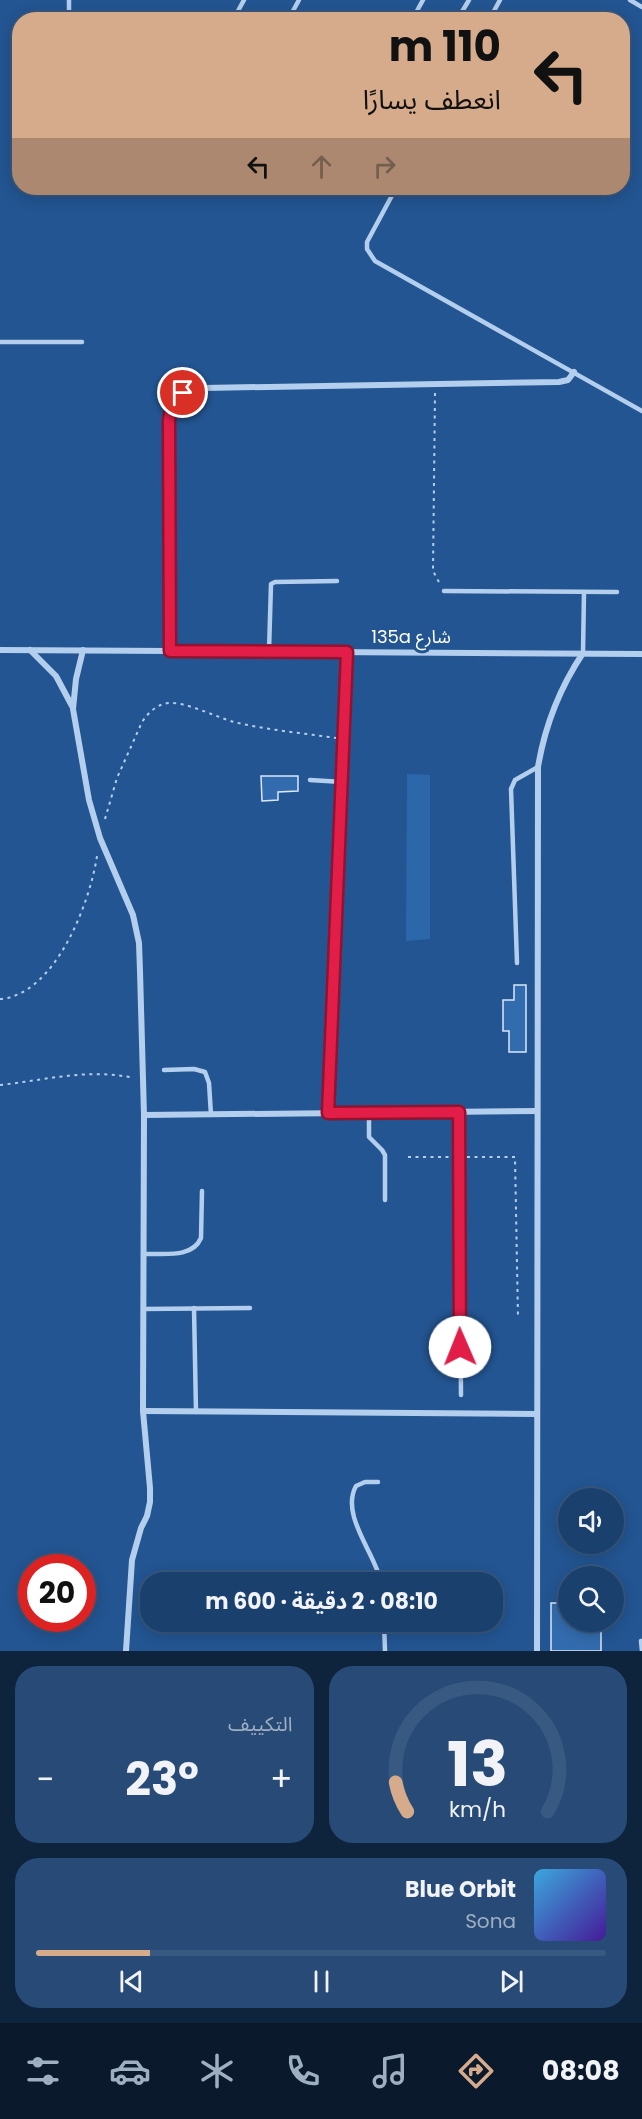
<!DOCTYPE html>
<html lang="ar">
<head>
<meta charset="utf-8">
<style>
  :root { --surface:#1a406e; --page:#274b76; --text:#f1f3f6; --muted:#9fafc2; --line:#385981; --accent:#d6ab8b }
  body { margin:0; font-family:Poppins,"Noto Sans Arabic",sans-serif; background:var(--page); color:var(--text); direction:rtl; height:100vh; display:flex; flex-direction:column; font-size:22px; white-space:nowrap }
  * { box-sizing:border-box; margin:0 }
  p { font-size:20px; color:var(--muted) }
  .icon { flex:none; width:33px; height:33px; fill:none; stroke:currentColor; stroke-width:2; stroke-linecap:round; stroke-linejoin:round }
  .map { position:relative; height:1651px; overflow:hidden; direction:ltr }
  .panel { display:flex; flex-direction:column; gap:15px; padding:15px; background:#0e233c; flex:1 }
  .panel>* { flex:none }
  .hud { position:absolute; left:12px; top:12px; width:618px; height:183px; border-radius:24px; box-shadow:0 3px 15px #0003,0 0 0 2px var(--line); direction:rtl; background:#d6ab8b; color:#111; overflow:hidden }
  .controls { position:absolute; left:558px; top:1488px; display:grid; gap:12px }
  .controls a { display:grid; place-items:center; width:66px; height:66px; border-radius:50%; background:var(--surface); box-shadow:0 3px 15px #0003,0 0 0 2px var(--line); font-size:30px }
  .speed { position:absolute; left:18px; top:1554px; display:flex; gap:12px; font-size:30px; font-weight:700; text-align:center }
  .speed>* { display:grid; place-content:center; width:78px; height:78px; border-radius:50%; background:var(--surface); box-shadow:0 3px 15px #0003,0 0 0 2px var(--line); line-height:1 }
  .speed .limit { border:9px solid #d22; background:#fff; color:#111 }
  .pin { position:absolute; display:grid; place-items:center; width:51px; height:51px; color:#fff; margin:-26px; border:3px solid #fff; border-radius:50%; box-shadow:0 2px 6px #0007 }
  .me { position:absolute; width:66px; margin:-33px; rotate:359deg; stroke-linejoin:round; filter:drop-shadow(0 0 4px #0008) }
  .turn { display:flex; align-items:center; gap:21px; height:126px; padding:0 30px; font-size:27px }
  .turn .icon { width:78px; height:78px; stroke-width:2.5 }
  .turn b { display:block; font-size:42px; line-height:51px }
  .lanes { display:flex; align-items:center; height:57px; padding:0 30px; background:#0003; justify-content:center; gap:30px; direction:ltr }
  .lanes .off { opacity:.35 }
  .big { font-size:45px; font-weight:700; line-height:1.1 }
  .panel .card { flex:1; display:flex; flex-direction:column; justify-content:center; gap:9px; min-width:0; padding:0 21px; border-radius:24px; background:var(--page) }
  .panel .dial { align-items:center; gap:0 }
  .dial svg { height:156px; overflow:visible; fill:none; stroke:var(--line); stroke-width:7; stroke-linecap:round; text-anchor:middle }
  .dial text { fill:var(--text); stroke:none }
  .song { display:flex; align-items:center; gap:18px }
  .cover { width:72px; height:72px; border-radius:9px; background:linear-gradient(135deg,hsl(200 70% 55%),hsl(260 70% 35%)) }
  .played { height:6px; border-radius:3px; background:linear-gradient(90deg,var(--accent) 20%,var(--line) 20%) }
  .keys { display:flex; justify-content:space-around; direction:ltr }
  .heat { display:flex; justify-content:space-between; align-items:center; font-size:33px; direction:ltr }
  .panel .tiles { flex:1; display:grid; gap:15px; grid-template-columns:1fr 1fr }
  .card:last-child { grid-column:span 2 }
  .trip { position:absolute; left:140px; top:1572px; width:363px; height:60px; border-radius:24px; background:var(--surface); box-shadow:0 3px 15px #0003,0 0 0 2px var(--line); font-weight:700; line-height:60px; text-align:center; direction:rtl }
  .tabs { display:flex; height:96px; justify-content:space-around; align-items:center; background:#0a1a2c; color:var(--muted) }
  .tabs .icon { width:42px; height:42px }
  .tabs .on { color:var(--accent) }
  .tabs b { font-size:27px; color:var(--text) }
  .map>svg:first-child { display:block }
  .green { fill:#2c67aa }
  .building { fill:#336cae; stroke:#dae8f9; stroke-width:1.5 }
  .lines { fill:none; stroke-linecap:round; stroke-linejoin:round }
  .path { stroke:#b4cfed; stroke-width:2; stroke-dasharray:3 4.5; stroke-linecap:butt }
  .service { stroke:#b4cfed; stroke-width:4.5 }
  .minor { stroke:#b4cfed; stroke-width:6 }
  .route-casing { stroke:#92132f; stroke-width:15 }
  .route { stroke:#e11d48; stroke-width:10 }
  .labels { text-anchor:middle; stroke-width:6; stroke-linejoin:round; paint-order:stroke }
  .street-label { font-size:18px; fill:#fff; stroke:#235592 }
</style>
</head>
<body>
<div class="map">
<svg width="642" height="1651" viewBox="0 0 642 1651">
  <rect width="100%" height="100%" fill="#235592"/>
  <polygon class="green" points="407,774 430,775 430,939 406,941"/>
  <g class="building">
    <polygon points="261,776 298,776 298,791 278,792 278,800 262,801"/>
    <polygon points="514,985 526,985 526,1052 509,1052 509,1031 503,1031 503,1000 514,1000"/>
    <polygon points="551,1603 568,1603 568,1622 601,1622 601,1651 551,1651"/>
  </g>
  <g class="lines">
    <g class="path">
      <polyline points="435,393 433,571 440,584"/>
      <path d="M105 819 117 778 142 722C149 712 156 705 168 703 184 701 216 717 234 722 267 730 302 733 336 738"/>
      <path d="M0 999C55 995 90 903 97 856"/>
      <path d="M0 1085C46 1080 88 1068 134 1078"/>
      <polyline points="408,1157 450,1157"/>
      <polyline points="467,1157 515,1157 518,1318"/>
    </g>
    <g class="service">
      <polyline points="69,0 69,20"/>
      <polyline points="630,0 642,7"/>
      <polyline points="233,20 244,0"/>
      <polyline points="288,20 299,0"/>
      <polyline points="412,20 423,0"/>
      <polyline points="457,20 469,0"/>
      <polyline points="489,20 500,0"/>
      <polyline points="336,188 351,191 359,188"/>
      <polyline points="396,188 367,242 367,249 375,261 642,411"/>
      <polyline points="0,342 82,342"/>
      <polyline points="444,591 617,592"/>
      <polyline points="269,651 271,584 275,582 337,581"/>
      <polyline points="583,653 584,592"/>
      <polyline points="310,780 342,782"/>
      <polyline points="517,963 511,789 515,780 538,767"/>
      <polyline points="164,1070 194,1069 205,1072 209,1083 211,1115"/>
      <polyline points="459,1112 461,1395"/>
      <polyline points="328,1113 347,652"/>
      <polyline points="369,1113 369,1137 382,1150 385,1155 385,1200"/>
      <path d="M143 1254C163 1253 192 1259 201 1238L202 1191"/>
      <polyline points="194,1308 196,1412"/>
      <polyline points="143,1309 250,1308"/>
      <path d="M378 1482H365L356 1486C340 1515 375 1553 381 1582"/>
      <polyline points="384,1622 385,1651"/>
      <polyline points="641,1641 642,1651"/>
    </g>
    <g class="minor">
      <polyline points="0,650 642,654"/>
      <polyline points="30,650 56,676 72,706"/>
      <polyline points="83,650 76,679 73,709 89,800 100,838 133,915 139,943 140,971 144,1115 143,1411 150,1488 150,1502 147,1516 141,1528 132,1560 126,1651"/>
      <path d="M169 651V421C171 400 182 389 204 388L559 382 568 380 574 372"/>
      <polyline points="144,1115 537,1111"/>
      <polyline points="143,1411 537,1414"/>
      <path d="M537 1651 538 767C545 725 559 689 583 653"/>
    </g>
  </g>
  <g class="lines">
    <defs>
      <path id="route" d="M183 393C174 402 170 409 169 421L170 651 347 652 328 1113 459 1112 460 1347"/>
    </defs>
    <use href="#route" class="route-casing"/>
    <use href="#route" class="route"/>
  </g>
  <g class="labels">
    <g class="street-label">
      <text x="411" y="643">135a شارع</text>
    </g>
  </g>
</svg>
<div class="controls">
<a><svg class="icon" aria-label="sound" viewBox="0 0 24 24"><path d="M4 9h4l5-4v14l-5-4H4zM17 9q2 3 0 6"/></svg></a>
<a><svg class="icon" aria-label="search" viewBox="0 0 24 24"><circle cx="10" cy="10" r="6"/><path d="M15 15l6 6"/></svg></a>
</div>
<div class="speed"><div class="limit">20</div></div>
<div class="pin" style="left:183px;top:393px;background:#d93025"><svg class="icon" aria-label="arrive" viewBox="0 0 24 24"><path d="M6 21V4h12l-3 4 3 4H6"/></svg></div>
<svg class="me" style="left:460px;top:1347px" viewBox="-20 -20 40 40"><circle r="19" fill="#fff"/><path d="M0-13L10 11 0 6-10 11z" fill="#e11d48"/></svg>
<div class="trip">08:10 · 2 دقيقة · 600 m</div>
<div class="hud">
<div class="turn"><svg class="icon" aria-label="left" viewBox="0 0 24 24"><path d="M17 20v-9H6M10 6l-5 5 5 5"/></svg><div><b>110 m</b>انعطف يسارًا</div></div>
<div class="lanes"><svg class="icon" aria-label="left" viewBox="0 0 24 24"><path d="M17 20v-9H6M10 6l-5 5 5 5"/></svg><svg class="icon off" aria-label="ahead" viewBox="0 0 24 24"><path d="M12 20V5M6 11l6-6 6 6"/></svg><svg class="icon off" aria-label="right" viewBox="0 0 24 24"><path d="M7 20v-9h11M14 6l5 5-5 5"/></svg></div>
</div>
</div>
<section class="panel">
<div class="tiles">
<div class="card dial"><svg viewBox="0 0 100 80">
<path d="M14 69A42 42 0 1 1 86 69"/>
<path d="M14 69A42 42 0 0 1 8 54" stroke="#d6ab8b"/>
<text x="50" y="56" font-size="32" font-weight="700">13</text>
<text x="50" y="72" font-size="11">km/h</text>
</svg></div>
<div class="card"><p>التكييف</p>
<div class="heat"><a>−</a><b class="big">23°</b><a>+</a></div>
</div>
<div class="card">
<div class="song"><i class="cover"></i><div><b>Blue Orbit</b><p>Sona</p></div></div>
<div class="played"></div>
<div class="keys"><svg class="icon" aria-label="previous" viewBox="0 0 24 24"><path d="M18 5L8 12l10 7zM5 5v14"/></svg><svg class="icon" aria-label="pause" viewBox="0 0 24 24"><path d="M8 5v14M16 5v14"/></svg><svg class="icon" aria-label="next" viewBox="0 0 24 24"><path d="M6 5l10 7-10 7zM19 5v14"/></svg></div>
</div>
</div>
</section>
<nav class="tabs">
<b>08:08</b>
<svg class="icon on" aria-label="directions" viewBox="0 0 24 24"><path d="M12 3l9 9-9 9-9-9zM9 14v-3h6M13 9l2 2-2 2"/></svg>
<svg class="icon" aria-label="music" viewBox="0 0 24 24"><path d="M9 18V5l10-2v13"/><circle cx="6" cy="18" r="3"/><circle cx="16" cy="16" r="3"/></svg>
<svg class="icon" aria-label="phone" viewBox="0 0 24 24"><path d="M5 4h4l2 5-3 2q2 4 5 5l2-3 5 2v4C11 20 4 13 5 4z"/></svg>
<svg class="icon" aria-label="climate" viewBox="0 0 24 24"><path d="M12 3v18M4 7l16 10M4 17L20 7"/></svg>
<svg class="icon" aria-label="car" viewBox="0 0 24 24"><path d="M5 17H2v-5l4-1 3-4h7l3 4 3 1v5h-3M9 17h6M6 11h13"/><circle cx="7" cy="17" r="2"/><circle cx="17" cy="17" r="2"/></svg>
<svg class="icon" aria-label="filters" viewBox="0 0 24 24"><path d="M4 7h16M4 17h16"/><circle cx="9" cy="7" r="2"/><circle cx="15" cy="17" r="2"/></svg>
</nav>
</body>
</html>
